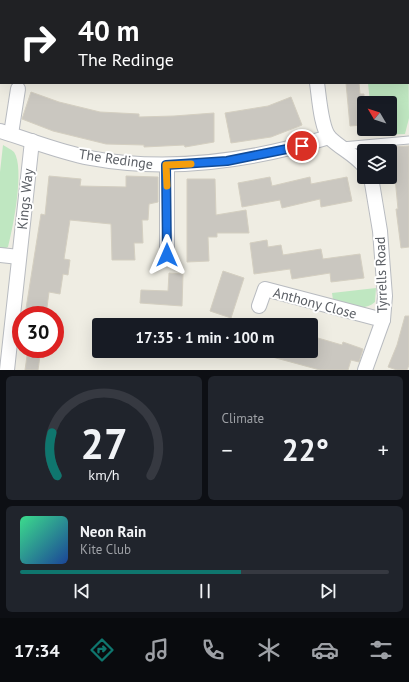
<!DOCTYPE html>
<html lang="en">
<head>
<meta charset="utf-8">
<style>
  :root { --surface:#171b24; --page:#20242c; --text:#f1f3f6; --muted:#9ea1a6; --line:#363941; --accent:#0f766e }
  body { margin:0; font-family:"PT Sans",sans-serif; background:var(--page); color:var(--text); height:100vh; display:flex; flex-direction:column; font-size:15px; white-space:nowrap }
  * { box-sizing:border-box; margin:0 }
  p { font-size:13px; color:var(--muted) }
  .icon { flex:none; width:22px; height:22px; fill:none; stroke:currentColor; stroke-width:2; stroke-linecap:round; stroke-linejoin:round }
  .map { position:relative; height:370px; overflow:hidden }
  .sheet { display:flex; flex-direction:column; gap:6px; padding:6px; background:#0d0f14; flex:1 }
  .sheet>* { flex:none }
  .banner { position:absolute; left:0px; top:0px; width:409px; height:84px; box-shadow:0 4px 16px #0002; background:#202124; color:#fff; overflow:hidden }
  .needle { width:26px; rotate:309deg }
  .controls { position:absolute; left:357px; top:96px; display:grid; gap:8px }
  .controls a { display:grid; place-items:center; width:40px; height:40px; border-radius:4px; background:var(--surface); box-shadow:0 4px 16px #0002; font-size:20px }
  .speed { position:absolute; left:12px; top:306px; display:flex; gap:8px; font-size:20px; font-weight:700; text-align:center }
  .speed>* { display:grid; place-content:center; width:52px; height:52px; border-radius:50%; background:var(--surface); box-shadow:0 4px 16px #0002; line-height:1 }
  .speed .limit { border:6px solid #d22; background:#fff; color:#111 }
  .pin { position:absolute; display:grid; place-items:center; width:34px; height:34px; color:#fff; margin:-17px; border:2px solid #fff; border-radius:50%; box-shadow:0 1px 4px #0007 }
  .me { position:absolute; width:44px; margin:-22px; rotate:0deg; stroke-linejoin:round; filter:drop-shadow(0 0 3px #0008) }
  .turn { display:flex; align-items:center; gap:14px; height:84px; padding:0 12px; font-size:18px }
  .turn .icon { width:52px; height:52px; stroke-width:2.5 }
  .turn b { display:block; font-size:28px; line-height:34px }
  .big { font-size:30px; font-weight:800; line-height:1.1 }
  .sheet .tile { flex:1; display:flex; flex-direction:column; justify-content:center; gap:6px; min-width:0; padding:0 14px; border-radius:6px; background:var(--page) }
  .sheet .dial { align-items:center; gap:0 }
  .dial svg { height:104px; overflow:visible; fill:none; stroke:var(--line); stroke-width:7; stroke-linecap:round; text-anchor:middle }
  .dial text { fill:var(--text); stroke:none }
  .song { display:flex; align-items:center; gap:12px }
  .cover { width:48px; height:48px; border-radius:6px; background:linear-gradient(135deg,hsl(150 70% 55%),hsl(220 70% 35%)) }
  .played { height:4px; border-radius:2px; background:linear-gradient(90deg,var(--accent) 60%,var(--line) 60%) }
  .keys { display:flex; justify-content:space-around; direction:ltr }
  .heat { display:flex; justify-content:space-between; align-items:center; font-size:22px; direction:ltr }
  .sheet .tiles { flex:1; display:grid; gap:6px; grid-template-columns:1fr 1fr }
  .tile:last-child { grid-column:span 2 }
  .trip { position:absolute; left:92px; top:318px; width:226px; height:40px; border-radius:4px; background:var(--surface); box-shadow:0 4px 16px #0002; font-weight:800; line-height:40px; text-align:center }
  .dock { display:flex; height:64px; justify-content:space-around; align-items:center; background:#090b0e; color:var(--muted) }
  .dock .icon { width:28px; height:28px }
  .dock .current { color:var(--accent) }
  .dock b { font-size:18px; color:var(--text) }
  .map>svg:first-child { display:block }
  .green { fill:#bfe7c1 }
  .building { fill:#cac7c0; stroke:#d4cfc1 }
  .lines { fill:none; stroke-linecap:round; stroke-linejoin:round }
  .lane-casing { stroke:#b8bbc0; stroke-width:9 }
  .street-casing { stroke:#b8bbc0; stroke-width:16 }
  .path { stroke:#96c6a7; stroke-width:2.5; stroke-dasharray:4 2; stroke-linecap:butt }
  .lane { stroke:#fff; stroke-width:7 }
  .street { stroke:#fff; stroke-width:14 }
  .route-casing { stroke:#114b97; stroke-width:10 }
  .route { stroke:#1a73e8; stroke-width:7 }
  .slow { stroke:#f59e0b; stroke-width:7 }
  .labels { text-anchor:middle; stroke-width:4; stroke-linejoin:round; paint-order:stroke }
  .street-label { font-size:14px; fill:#5b5f65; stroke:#fff }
</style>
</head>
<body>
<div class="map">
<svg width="409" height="370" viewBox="0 0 409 370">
  <rect width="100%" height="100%" fill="#efede3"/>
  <g class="green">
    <polygon points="408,32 409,118 405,134 374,135 373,129 390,129 390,103 370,103 368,83 408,83"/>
    <path d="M3 145C6 147 11 149 14 152 25 168 13 228 8 247L0 251V172Z"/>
    <path d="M376 288 375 302C363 313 347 304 333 300L332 293Z"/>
  </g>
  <g class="building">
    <polygon points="346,83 359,83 360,94 364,94 364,125 350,126"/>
    <polygon points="31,92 59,102 100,112 139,114 139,117 174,116 214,113 214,142 185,147 184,145 144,147 144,145 106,144 53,131 22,119"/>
    <polygon points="291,97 302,125 271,137 231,143 225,113 268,106"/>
    <polygon points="409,146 409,247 401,248 396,209 398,209 394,167 390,167 390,147"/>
    <polygon points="49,176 81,179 80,186 126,187 126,176 158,177 158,202 149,204 148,220 142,220 143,243 134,243 135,260 112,260 111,224 70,220 64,259 70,260 68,275 63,274 60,294 49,292 46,315 25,315 41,214 45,215"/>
    <polygon points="270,177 272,186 310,177 311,184 347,177 352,201 321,207 320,199 282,208 280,200 242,207 238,183"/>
    <polygon points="187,179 215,179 216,215 246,210 249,233 217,233 217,237 208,237 209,261 187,262"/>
    <polygon points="267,240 268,247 281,245 283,255 321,249 323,259 360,254 364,278 331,282 330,273 292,279 290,269 254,274 250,243"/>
    <polygon points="223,271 244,278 231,318 210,311"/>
    <polygon points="169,273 183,274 182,306 140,303 141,290 168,291"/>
    <polygon points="405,316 409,316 409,365 407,370 397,370 388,367 397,345"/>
    <polygon points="311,336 342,345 343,342 363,349 359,362 351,360 348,370 320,370 265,355 265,351 311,351"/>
    <polygon points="28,349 41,349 38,370 25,370"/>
  </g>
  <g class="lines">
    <defs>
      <polyline id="lane" points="342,146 409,140"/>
      <g id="street">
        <polyline points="310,0 310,1"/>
        <path d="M317 83C319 96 321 129 330 138 340 148 354 154 364 166"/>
        <path d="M0 131C30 140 59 152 90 158 170 173 251 161 329 137"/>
        <polyline points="11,134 18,89"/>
        <polyline points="167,165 167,255"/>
        <polyline points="0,255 19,257"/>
        <polyline points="259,306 265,289 383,320"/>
        <polyline points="7,370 32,141"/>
        <polyline points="365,370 383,320 385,296 380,231 371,177"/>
      </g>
    </defs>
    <use href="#lane" class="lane-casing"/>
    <use href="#street" class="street-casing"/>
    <polyline class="path" points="84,1 84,0"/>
    <use href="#lane" class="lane"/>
    <use href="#street" class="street"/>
  </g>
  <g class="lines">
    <defs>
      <polyline id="route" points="167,255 166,165 227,161 302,146"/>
    </defs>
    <use href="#route" class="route-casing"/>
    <use href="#route" class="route"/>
    <polyline class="slow" points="167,186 166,165 191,164"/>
  </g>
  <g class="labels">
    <g class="street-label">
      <text transform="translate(116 159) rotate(8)" y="5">The Redinge</text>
      <text transform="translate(25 199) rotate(-84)" y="5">Kings Way</text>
      <text transform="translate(381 275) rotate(-92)" y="5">Tyrrells Road</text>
      <text transform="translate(315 303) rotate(15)" y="5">Anthony Close</text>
    </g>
  </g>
</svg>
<div class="controls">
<a><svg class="needle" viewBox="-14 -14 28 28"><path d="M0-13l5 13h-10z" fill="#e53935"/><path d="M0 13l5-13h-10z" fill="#9ea1a6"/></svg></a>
<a><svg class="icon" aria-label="layers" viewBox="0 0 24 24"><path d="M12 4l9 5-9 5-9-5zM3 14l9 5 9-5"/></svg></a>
</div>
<div class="speed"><div class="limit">30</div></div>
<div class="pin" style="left:302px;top:146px;background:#d93025"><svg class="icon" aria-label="arrive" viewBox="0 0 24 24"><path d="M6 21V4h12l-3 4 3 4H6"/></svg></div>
<svg class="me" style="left:167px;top:255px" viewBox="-20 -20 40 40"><path d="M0-17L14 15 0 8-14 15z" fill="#1a73e8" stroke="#fff" stroke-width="4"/></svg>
<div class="trip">17:35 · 1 min · 100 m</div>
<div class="banner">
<div class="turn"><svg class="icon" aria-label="right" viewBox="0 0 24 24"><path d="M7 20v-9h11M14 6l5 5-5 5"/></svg><div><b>40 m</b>The Redinge</div></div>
</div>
</div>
<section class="sheet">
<div class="tiles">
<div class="tile dial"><svg viewBox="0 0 100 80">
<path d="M14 69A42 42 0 1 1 86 69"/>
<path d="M14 69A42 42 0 0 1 10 36" stroke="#0f766e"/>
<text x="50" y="56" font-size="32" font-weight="700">27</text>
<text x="50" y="72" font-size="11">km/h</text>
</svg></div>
<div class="tile"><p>Climate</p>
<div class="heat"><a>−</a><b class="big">22°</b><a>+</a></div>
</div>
<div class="tile">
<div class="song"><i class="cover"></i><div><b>Neon Rain</b><p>Kite Club</p></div></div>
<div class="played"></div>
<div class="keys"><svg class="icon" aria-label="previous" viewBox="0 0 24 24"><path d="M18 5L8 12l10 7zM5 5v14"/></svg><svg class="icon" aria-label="pause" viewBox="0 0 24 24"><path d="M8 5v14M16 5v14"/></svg><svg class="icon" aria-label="next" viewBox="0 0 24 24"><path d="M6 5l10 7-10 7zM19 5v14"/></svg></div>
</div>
</div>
</section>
<nav class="dock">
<b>17:34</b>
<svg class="icon current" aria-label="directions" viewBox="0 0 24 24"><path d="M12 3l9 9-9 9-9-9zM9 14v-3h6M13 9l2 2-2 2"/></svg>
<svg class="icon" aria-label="music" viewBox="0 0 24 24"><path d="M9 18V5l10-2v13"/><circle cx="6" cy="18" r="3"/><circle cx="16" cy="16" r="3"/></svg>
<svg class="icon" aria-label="phone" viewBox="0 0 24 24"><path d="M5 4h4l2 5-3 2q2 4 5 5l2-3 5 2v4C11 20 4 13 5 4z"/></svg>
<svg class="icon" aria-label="climate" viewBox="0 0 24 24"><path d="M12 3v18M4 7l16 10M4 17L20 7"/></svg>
<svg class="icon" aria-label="car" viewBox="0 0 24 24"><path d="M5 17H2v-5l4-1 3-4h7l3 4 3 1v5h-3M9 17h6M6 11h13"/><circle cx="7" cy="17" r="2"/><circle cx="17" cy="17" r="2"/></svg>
<svg class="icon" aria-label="filters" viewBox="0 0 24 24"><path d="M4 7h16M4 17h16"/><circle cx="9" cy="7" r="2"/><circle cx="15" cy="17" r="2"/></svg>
</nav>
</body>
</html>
